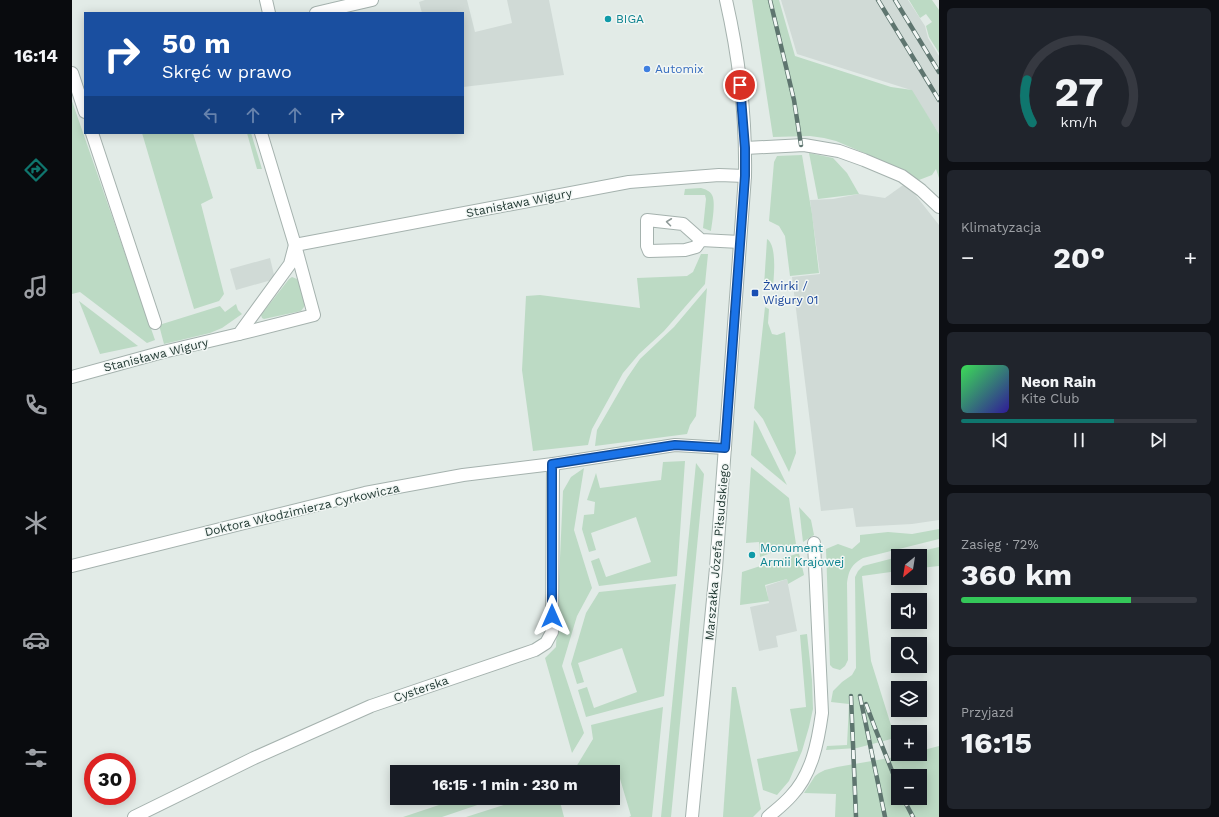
<!DOCTYPE html>
<html lang="pl">
<head>
<meta charset="utf-8">
<style>
  :root { --surface:#171b24; --page:#20242c; --text:#f1f3f6; --muted:#9ea1a6; --line:#363941; --accent:#0f766e }
  body { margin:0; font-family:"Work Sans",sans-serif; background:var(--page); color:var(--text); height:100vh; display:flex; flex-direction:column; font-size:15px; white-space:nowrap }
  * { box-sizing:border-box; margin:0 }
  p { font-size:13px; color:var(--muted) }
  .icon { flex:none; width:22px; height:22px; fill:none; stroke:currentColor; stroke-width:2; stroke-linecap:round; stroke-linejoin:round }
  .map { position:relative; flex:1; overflow:hidden }
  .side { display:flex; flex-direction:column; gap:8px; padding:8px; background:#0d0f14; width:280px }
  .side>* { flex:none }
  .guide { position:absolute; left:12px; top:12px; width:380px; height:122px; border-radius:0px; box-shadow:0 2px 10px #0003; background:#1a4fa0; color:#fff; overflow:hidden }
  .needle { width:26px; rotate:210deg }
  .controls { position:absolute; left:819px; top:549px; display:grid; gap:8px }
  .controls a { display:grid; place-items:center; width:36px; height:36px; border-radius:0px; background:var(--surface); box-shadow:0 2px 10px #0003; font-size:20px }
  .speed { position:absolute; left:12px; top:753px; display:flex; gap:8px; font-size:20px; font-weight:700; text-align:center }
  .speed>* { display:grid; place-content:center; width:52px; height:52px; border-radius:50%; background:var(--surface); box-shadow:0 2px 10px #0003; line-height:1 }
  .speed .limit { border:6px solid #d22; background:#fff; color:#111 }
  .pin { position:absolute; display:grid; place-items:center; width:34px; height:34px; color:#fff; margin:-17px; border:2px solid #fff; border-radius:50%; box-shadow:0 1px 4px #0007 }
  .me { position:absolute; width:44px; margin:-22px; rotate:0deg; stroke-linejoin:round; filter:drop-shadow(0 0 3px #0008) }
  .turn { display:flex; align-items:center; gap:14px; height:84px; padding:0 12px; font-size:18px }
  .turn .icon { width:52px; height:52px; stroke-width:2.5 }
  .turn b { display:block; font-size:28px; line-height:34px }
  .lanes { display:flex; align-items:center; height:38px; padding:0 12px; background:#0003; justify-content:center; gap:20px; direction:ltr }
  .lanes .off { opacity:.35 }
  .big { font-size:30px; font-weight:700; line-height:1.1 }
  .side .tile { flex:1; display:flex; flex-direction:column; justify-content:center; gap:6px; min-width:0; padding:0 14px; border-radius:6px; background:var(--page) }
  .side .dial { align-items:center; gap:0 }
  .dial svg { height:104px; overflow:visible; fill:none; stroke:var(--line); stroke-width:7; stroke-linecap:round; text-anchor:middle }
  .dial text { fill:var(--text); stroke:none }
  .song { display:flex; align-items:center; gap:12px }
  .cover { width:48px; height:48px; border-radius:6px; background:linear-gradient(135deg,hsl(130 70% 55%),hsl(250 70% 35%)) }
  .played { height:4px; border-radius:2px; background:linear-gradient(90deg,var(--accent) 65%,var(--line) 65%) }
  .keys { display:flex; justify-content:space-around; direction:ltr }
  .heat { display:flex; justify-content:space-between; align-items:center; font-size:22px; direction:ltr }
  .charge { height:6px; border-radius:3px; background:linear-gradient(90deg,#34c759 72%,var(--line) 0) }
  .trip { position:absolute; left:318px; top:765px; width:230px; height:40px; border-radius:0px; background:var(--surface); box-shadow:0 2px 10px #0003; font-weight:700; line-height:40px; text-align:center }
  main { display:flex; flex:1; min-height:0 }
  .menu { display:flex; flex-direction:column; width:72px; justify-content:space-around; align-items:center; background:#090b0e; color:var(--muted) }
  .menu .icon { width:28px; height:28px }
  .menu .active { color:var(--accent) }
  .menu b { font-size:18px; color:var(--text) }
  .map>svg:first-child { display:block }
  .built { fill:#d0dad6 }
  .green { fill:#bcdac4; fill-rule:evenodd }
  .lines { fill:none; stroke-linecap:round; stroke-linejoin:round }
  .minor-casing { stroke:#a5b2ae; stroke-width:14 }
  .minor { stroke:#fff; stroke-width:12 }
  .rail-casing { stroke:#5e756f; stroke-width:4.5 }
  .rail { stroke:#f2f7f5; stroke-width:3; stroke-dasharray:9; stroke-linecap:butt }
  .oneway { stroke:#919c9a }
  .route-casing { stroke:#114b97; stroke-width:10 }
  .route { stroke:#1a73e8; stroke-width:7 }
  .culture-dot { fill:#0f9aa8; stroke:#f2f7f5; stroke-width:1.5 }
  .shop-dot { fill:#3f7fe0; stroke:#f2f7f5; stroke-width:1.5 }
  .transit-dot { fill:#1a4fb4; stroke:#f2f7f5; stroke-width:1.5 }
  .labels { text-anchor:middle; stroke-width:3; stroke-linejoin:round; paint-order:stroke }
  .culture-label { font-size:12px; fill:#0d838f; stroke:#f2f7f5; text-anchor:start }
  .shop-label { font-size:12px; fill:#366cbe; stroke:#f2f7f5; text-anchor:start }
  .street-label { font-size:12px; fill:#233a34; stroke:#f2f7f5 }
  .transit-label { font-size:12px; fill:#164399; stroke:#f2f7f5; text-anchor:start }
</style>
</head>
<body>
<main>
<nav class="menu">
<b>16:14</b>
<svg class="icon active" aria-label="directions" viewBox="0 0 24 24"><path d="M12 3l9 9-9 9-9-9zM9 14v-3h6M13 9l2 2-2 2"/></svg>
<svg class="icon" aria-label="music" viewBox="0 0 24 24"><path d="M9 18V5l10-2v13"/><circle cx="6" cy="18" r="3"/><circle cx="16" cy="16" r="3"/></svg>
<svg class="icon" aria-label="phone" viewBox="0 0 24 24"><path d="M5 4h4l2 5-3 2q2 4 5 5l2-3 5 2v4C11 20 4 13 5 4z"/></svg>
<svg class="icon" aria-label="climate" viewBox="0 0 24 24"><path d="M12 3v18M4 7l16 10M4 17L20 7"/></svg>
<svg class="icon" aria-label="car" viewBox="0 0 24 24"><path d="M5 17H2v-5l4-1 3-4h7l3 4 3 1v5h-3M9 17h6M6 11h13"/><circle cx="7" cy="17" r="2"/><circle cx="17" cy="17" r="2"/></svg>
<svg class="icon" aria-label="filters" viewBox="0 0 24 24"><path d="M4 7h16M4 17h16"/><circle cx="9" cy="7" r="2"/><circle cx="15" cy="17" r="2"/></svg>
</nav>
<div class="map">
<svg width="867" height="817" viewBox="0 0 867 817">
  <rect width="100%" height="100%" fill="#e2ebe7"/>
  <g class="built">
    <polygon points="353,0 395,0 403,32 440,23 435,0 477,0 492,75 391,87 391,13 350,13 347,2"/>
    <polygon points="709,0 836,0 853,26 856,38 867,56 867,134 839,90 725,54"/>
    <polygon points="834,183 867,225 867,520 840,524 784,527 781,508 749,511 720,277 748,274 738,200 761,199 787,194 813,198"/>
    <polygon points="198,258 203,279 164,290 158,269"/>
    <polygon points="715,579 725,631 704,636 706,647 687,651 678,607 697,603 694,586"/>
  </g>
  <g class="green">
    <polygon points="680,0 707,0 723,56 819,87 840,90 867,134 867,178 864,169 860,175 847,180 804,158 764,141 752,138 738,136 701,137"/>
    <polygon points="837,0 860,0 867,10 867,53 857,37 854,26 860,22 854,14 848,18"/>
    <polygon points="0,101 83,340 75,343 8,292 0,294"/>
    <polygon points="70,133 121,133 141,198 129,204 152,294 147,301 122,309"/>
    <polygon points="175,133 179,133 190,169 185,169"/>
    <polygon points="737,153 761,158 775,173 787,194 746,199"/>
    <polygon points="730,155 740,214 747,273 718,276 713,236 707,226 697,221 702,162 705,156"/>
    <path d="M629 188C633 189 638 191 640 195 644 202 640 223 639 231L631 228 634 199 633 195H612L613 189Z"/>
    <path d="M695 239C705 245 702 276 701 286H692Z"/>
    <polygon points="629,254 636,254 633,284 592,331 567,354 551,373 520,429 516,445 461,451 450,370 454,296 468,295 568,308 565,278 615,276 621,272"/>
    <polygon points="220,277 225,279 227,283 233,303 232,307 229,311 192,319 190,318 189,315 217,279"/>
    <polygon points="635,288 624,416 618,425 615,434 523,446 525,430 555,378 568,359 602,327"/>
    <polygon points="7,301 66,346 28,354"/>
    <polygon points="164,304 166,310 170,314 150,328 138,333 92,344 87,325 148,306 153,312"/>
    <polygon points="693,307 697,309 696,323 700,334 705,335 713,332 724,453 717,472 691,419 682,408"/>
    <polygon points="682,420 685,424 715,485 679,455"/>
    <polygon points="613,461 605,576 527,586 519,561 527,558 534,577 579,562 564,517 519,533 524,550 517,552 510,529 512,515 522,514 523,502 515,500 524,473 528,488 589,480 591,462"/>
    <polygon points="624,463 632,474 599,817 589,817"/>
    <polygon points="679,467 717,498 724,544 688,557 687,542 674,543"/>
    <polygon points="512,468 502,530 520,588 505,616 490,666 512,733 500,753 473,658 484,647 491,491 499,477"/>
    <polygon points="727,507 739,520 742,535 731,542"/>
    <path d="M867 529V539L791 558C779 565 777 570 775 583L776 660 773 666 768 670 761 668 758 665 754 549 766 544 780 549 788 542V535L816 532 840 534Z"/>
    <polygon points="867,547 867,566 848,568 848,556 828,556"/>
    <polygon points="727,553 732,575 716,584 715,579 693,585 697,601 668,605 670,572"/>
    <polygon points="826,557 826,571 790,576 799,661 823,738 785,748 754,750 755,746 775,745 777,704 759,702 761,691 770,682 780,675 784,668 783,577 786,571 791,566"/>
    <polygon points="604,584 592,696 514,717 506,690 515,687 522,708 565,692 550,648 506,663 512,682 505,684 499,664 514,613 527,592"/>
    <polygon points="735,634 740,680 741,709 737,727 730,751 717,781 705,795 691,790 685,759 726,751 718,709 734,707 728,635"/>
    <polygon points="660,687 664,687 689,809 681,817 651,817"/>
    <polygon points="591,707 580,817 557,817 559,816 546,772 541,773 541,772 501,772 521,739 519,725"/>
    <path d="M867 746V817H763L764 794 732 793 743 776 747 773 753 770 765 767 823 757 835 754H848V751ZM826 776H848V798H826Z"/>
    <polygon points="388,798 426,798 370,817 331,817"/>
    <polygon points="454,798 487,798 492,817 394,817"/>
  </g>
  <g class="lines">
    <defs>
      <g id="minor">
        <polyline points="194,0 197,13"/>
        <polyline points="244,13 300,0"/>
        <polyline points="0,73 13,112"/>
        <polyline points="20,133 83,323"/>
        <polyline points="673,148 732,145 767,151 792,160 830,176 849,190 867,207"/>
        <polyline points="629,240 624,247 613,250 577,251 575,246 575,220 611,224 629,240 668,242"/>
        <polyline points="223,245 557,182 647,175 673,176"/>
        <polyline points="167,334 242,315 223,245 189,133"/>
        <polyline points="0,377 91,352 167,334 218,264 223,245"/>
        <polyline points="0,566 293,493 391,475 481,464 603,445 653,448"/>
        <polyline points="62,817 182,758 299,706 463,650 474,643 480,632 481,464"/>
        <path d="M620 817 644 568 673 176C674 117 667 57 654 0"/>
        <path d="M696 817C704 810 712 804 719 796 740 774 746 742 750 713L742 543"/>
      </g>
    </defs>
    <use href="#minor" class="minor-casing"/>
    <use href="#minor" class="minor"/>
    <defs>
      <g id="rail">
        <polyline points="698,0 722,100 729,145"/>
        <polyline points="806,0 867,100"/>
        <polyline points="823,0 867,72"/>
        <polyline points="779,696 784,817"/>
        <polyline points="788,696 813,817"/>
        <polyline points="794,704 803,728 826,786"/>
        <polyline points="831,798 841,817"/>
      </g>
    </defs>
    <use href="#rail" class="rail-casing"/>
    <use href="#rail" class="rail"/>
  </g>
  <defs><path id="oneway-chevron" d="M-2-3.5L2.5 0L-2 3.5" fill="none" stroke-width="1.6" stroke-linecap="round" stroke-linejoin="round"/></defs>
  <use class="oneway" href="#oneway-chevron" transform="translate(597 222) rotate(-173)"/>
  <g class="lines">
    <defs>
      <polyline id="route" points="480,616 480,464 603,445 653,448 673,176 673,148 668,85"/>
    </defs>
    <use href="#route" class="route-casing"/>
    <use href="#route" class="route"/>
  </g>
  <g class="culture-dot">
    <circle cx="536" cy="19" r="4"/>
    <circle cx="680" cy="555" r="4"/>
  </g>
  <circle class="shop-dot" cx="575" cy="69" r="4"/>
  <rect class="transit-dot" x="679" y="289" width="8" height="8" rx="2"/>
  <g class="labels">
    <g class="culture-label">
      <text x="544" y="23">BIGA</text>
      <text x="688" y="552">Monument<tspan x="688" dy="14">Armii Krajowej</tspan></text>
    </g>
    <g class="shop-label">
      <text x="583" y="73">Automix</text>
    </g>
    <g class="street-label">
      <text transform="translate(447 203) rotate(-11)" y="4">Stanisława Wigury</text>
      <text transform="translate(84 355) rotate(-14)" y="4">Stanisława Wigury</text>
      <text transform="translate(230 510) rotate(-13)" y="4">Doktora Włodzimierza Cyrkowicza</text>
      <text transform="translate(645 552) rotate(-85)" y="4">Marszałka Józefa Piłsudskiego</text>
      <text transform="translate(349 689) rotate(-19)" y="4">Cysterska</text>
    </g>
    <g class="transit-label">
      <text x="691" y="290">Żwirki /<tspan x="691" dy="14">Wigury 01</tspan></text>
    </g>
  </g>
</svg>
<div class="controls">
<a><svg class="needle" viewBox="-14 -14 28 28"><path d="M0-13l5 13h-10z" fill="#e53935"/><path d="M0 13l5-13h-10z" fill="#9ea1a6"/></svg></a>
<a><svg class="icon" aria-label="sound" viewBox="0 0 24 24"><path d="M4 9h4l5-4v14l-5-4H4zM17 9q2 3 0 6"/></svg></a>
<a><svg class="icon" aria-label="search" viewBox="0 0 24 24"><circle cx="10" cy="10" r="6"/><path d="M15 15l6 6"/></svg></a>
<a><svg class="icon" aria-label="layers" viewBox="0 0 24 24"><path d="M12 4l9 5-9 5-9-5zM3 14l9 5 9-5"/></svg></a>
<a>+</a>
<a>−</a>
</div>
<div class="speed"><div class="limit">30</div></div>
<div class="pin" style="left:668px;top:85px;background:#d93025"><svg class="icon" aria-label="arrive" viewBox="0 0 24 24"><path d="M6 21V4h12l-3 4 3 4H6"/></svg></div>
<svg class="me" style="left:480px;top:616px" viewBox="-20 -20 40 40"><path d="M0-17L14 15 0 8-14 15z" fill="#1a73e8" stroke="#fff" stroke-width="4"/></svg>
<div class="trip">16:15 · 1 min · 230 m</div>
<div class="guide">
<div class="turn"><svg class="icon" aria-label="right" viewBox="0 0 24 24"><path d="M7 20v-9h11M14 6l5 5-5 5"/></svg><div><b>50 m</b>Skręć w prawo</div></div>
<div class="lanes"><svg class="icon off" aria-label="left" viewBox="0 0 24 24"><path d="M17 20v-9H6M10 6l-5 5 5 5"/></svg><svg class="icon off" aria-label="ahead" viewBox="0 0 24 24"><path d="M12 20V5M6 11l6-6 6 6"/></svg><svg class="icon off" aria-label="ahead" viewBox="0 0 24 24"><path d="M12 20V5M6 11l6-6 6 6"/></svg><svg class="icon" aria-label="right" viewBox="0 0 24 24"><path d="M7 20v-9h11M14 6l5 5-5 5"/></svg></div>
</div>
</div>
<section class="side">
<div class="tile dial"><svg viewBox="0 0 100 80">
<path d="M14 69A42 42 0 1 1 86 69"/>
<path d="M14 69A42 42 0 0 1 10 36" stroke="#0f766e"/>
<text x="50" y="56" font-size="32" font-weight="700">27</text>
<text x="50" y="72" font-size="11">km/h</text>
</svg></div>
<div class="tile"><p>Klimatyzacja</p>
<div class="heat"><a>−</a><b class="big">20°</b><a>+</a></div>
</div>
<div class="tile">
<div class="song"><i class="cover"></i><div><b>Neon Rain</b><p>Kite Club</p></div></div>
<div class="played"></div>
<div class="keys"><svg class="icon" aria-label="previous" viewBox="0 0 24 24"><path d="M18 5L8 12l10 7zM5 5v14"/></svg><svg class="icon" aria-label="pause" viewBox="0 0 24 24"><path d="M8 5v14M16 5v14"/></svg><svg class="icon" aria-label="next" viewBox="0 0 24 24"><path d="M6 5l10 7-10 7zM19 5v14"/></svg></div>
</div>
<div class="tile"><p>Zasięg · 72%</p><b class="big">360 km</b><div class="charge"></div></div>
<div class="tile"><p>Przyjazd</p><b class="big">16:15</b></div>
</section>
</main>
</body>
</html>
